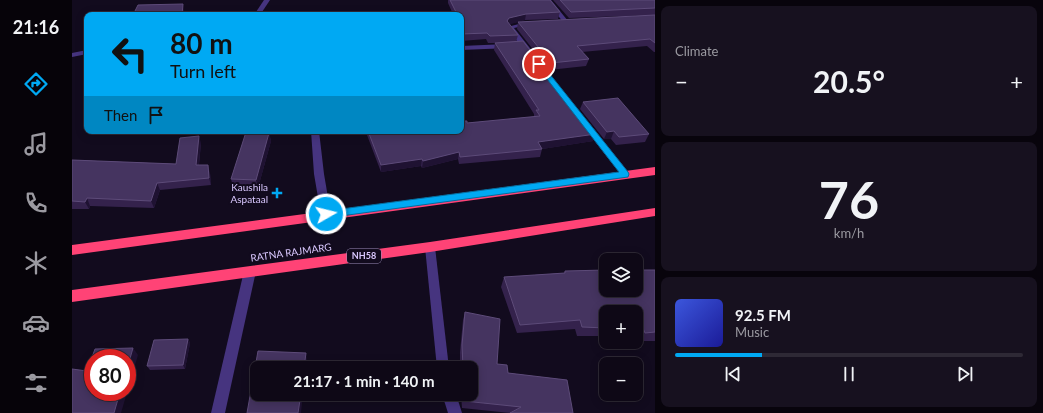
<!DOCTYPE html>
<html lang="en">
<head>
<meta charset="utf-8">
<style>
  :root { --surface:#0e0816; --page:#17111f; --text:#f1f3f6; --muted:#9b9aa1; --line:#2e2935; --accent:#00a9f3 }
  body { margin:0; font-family:Lato,sans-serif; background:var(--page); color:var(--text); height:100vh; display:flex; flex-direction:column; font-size:15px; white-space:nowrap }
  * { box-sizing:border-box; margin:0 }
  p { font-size:13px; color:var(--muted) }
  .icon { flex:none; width:22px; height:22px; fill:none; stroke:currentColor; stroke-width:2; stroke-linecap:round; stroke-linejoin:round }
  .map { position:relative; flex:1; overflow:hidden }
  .panel { display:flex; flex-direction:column; gap:6px; padding:6px; background:#08040c; width:388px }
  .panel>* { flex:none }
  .top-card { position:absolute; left:12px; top:12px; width:380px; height:122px; border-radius:8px; box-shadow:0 2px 10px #0003,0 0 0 1px var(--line); background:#00a9f3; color:#111; overflow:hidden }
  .tools { position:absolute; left:527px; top:253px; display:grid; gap:8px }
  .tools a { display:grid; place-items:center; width:44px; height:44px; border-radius:8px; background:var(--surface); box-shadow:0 2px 10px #0003,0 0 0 1px var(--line); font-size:20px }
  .speed { position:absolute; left:12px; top:349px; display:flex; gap:8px; font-size:20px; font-weight:700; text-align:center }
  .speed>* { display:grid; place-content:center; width:52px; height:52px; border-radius:50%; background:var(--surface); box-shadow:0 2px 10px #0003,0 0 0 1px var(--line); line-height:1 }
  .speed .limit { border:6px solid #d22; background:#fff; color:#111 }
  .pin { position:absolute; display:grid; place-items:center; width:34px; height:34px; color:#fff; margin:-17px; border:2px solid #fff; border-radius:50%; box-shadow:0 1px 4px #0007 }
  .me { position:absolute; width:44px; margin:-22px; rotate:82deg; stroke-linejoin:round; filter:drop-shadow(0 0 3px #0008) }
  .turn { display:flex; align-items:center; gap:14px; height:84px; padding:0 20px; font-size:18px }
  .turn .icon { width:52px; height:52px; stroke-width:2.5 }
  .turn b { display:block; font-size:28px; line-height:34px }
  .then { display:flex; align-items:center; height:38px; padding:0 20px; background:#0003; gap:8px; font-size:15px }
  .big { font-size:30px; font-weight:700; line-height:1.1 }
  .panel .widget { flex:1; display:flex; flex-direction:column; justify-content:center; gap:6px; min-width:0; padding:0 14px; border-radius:8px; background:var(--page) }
  .panel .dial { align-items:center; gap:0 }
  .dial b { font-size:52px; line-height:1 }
  .song { display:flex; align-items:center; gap:12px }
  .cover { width:48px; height:48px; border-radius:6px; background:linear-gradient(135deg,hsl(230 70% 55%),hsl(240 70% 35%)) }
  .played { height:4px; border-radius:2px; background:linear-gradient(90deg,var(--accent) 25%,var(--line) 25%) }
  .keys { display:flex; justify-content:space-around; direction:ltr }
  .heat { display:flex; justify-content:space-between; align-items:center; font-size:22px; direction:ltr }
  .trip { position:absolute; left:178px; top:361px; width:228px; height:40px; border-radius:8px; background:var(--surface); box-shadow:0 2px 10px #0003,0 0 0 1px var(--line); font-weight:700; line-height:40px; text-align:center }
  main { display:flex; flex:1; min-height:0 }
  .tabs { display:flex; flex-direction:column; width:72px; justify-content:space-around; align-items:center; background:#060309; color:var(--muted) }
  .tabs .icon { width:28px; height:28px }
  .tabs .on { color:var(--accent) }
  .tabs b { font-size:18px; color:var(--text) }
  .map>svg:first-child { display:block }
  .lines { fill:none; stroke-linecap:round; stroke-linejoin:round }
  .street { fill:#46347f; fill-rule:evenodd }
  .highway { fill:#ff4376; fill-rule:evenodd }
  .wall { fill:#34224c }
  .shaded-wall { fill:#1f1232 }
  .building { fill:#453460; stroke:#5d4b79 }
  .route { fill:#00a9f3; stroke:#006e9e }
  .poi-dot { fill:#00a9f3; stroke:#120b1e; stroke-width:1.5 }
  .labels { text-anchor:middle; stroke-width:4; stroke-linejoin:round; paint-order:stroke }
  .shield { fill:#120b1e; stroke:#9e8fbc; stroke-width:1 }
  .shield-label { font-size:9px; font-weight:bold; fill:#dac8ff }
  .poi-label { font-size:10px; fill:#dac8ff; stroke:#120b1e; text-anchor:end }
  .street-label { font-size:10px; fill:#dac8ff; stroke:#120b1e }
</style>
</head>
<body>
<main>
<nav class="tabs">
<b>21:16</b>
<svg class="icon on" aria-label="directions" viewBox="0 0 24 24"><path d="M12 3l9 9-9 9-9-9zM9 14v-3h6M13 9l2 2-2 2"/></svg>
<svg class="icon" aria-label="music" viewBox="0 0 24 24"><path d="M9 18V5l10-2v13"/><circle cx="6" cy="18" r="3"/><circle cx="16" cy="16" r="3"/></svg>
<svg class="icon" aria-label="phone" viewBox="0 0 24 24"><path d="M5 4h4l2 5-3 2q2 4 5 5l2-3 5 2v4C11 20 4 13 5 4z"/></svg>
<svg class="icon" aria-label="climate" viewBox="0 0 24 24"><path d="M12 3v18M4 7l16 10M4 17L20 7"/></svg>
<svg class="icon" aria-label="car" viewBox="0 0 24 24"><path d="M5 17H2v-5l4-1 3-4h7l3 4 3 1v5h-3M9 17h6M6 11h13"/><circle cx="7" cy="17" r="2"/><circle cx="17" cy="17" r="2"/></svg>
<svg class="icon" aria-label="filters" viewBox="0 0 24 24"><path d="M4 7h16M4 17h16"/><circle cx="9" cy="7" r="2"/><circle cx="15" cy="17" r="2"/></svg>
</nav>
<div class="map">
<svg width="583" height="413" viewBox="0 0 583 413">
  <rect width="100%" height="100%" fill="#120b1e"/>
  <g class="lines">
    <g class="street">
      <polygon points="192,0 198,0 188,15 182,15"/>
      <polygon points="473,0 479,0 496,21 496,23 492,23"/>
      <polygon points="459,21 462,23 461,24 442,28 461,52 457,54 454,54 435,27"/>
      <polygon points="435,44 438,44 438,48 389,50 389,46"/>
      <polygon points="15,50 15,54 0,57 0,53"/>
      <polygon points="515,123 518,124 556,172 558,174 556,176 550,176 511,126"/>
      <polygon points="239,131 247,131 252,174 259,215 258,218 250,218 249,215 242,174"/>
      <polygon points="358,243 362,244 363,247 377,368 365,368 353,247 354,244"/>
      <polygon points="178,267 182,268 184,271 153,413 139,413 172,271 174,268"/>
      <polygon points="370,394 384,394 390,413 376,413"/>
    </g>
    <g class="highway">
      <polygon points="583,167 583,175 0,255 0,245"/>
      <polygon points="583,208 583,216 358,252 0,302 0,290 358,242"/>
    </g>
  </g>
  <g class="wall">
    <polygon points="376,0 478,0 488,12 486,19 453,20 437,24 446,35 444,42 521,141 470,149 468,157 387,164 386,159 350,168 349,166 309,172 295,135 295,131 389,131 395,123 462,117 462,114 422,50 423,43 416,43 414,39 389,41 389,15 380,12 376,3"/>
    <polygon points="481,0 583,0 583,15 497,18"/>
    <polygon points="583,15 583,52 582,52 575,46 510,52 517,59 514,66 477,70 445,29 446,22"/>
    <polygon points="511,102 577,134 573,142 544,145 539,139 532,139 508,109"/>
    <polygon points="197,133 199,141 186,188 161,187 159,179"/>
    <polygon points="129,143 127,165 138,173 139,185 88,190 82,208 18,206 17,209 0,209 0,160 104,164"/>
    <polygon points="583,270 583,341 567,341 565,337 564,337 564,312 534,312 534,336 505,336 503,329 445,333 429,287 432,277 492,273 493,271"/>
    <polygon points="393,312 425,364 436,373 495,380 438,413 390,408 389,394 399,394 399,368 388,368 388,352 391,320"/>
    <polygon points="116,339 118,343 113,369 78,370 75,366"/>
  </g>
  <g class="shaded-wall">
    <polygon points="111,4 112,10 112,15 110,15"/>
    <polygon points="454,14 453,20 436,25 435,21 437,18"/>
    <polygon points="542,131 539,139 532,139 535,132"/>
    <polygon points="197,133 199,141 186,188 184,180"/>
    <polygon points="524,134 521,141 464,150 466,142"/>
    <polygon points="127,136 129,143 126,172 124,165"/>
    <polygon points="387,152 386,159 350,168 351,161"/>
    <polygon points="350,159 349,166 309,172 309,165"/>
    <polygon points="136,165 138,173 139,185 137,178"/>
    <polygon points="85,183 88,190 82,208 79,201"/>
    <polygon points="15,198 18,206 17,209 13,202"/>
    <polygon points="116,339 118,343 113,369 111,365"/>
    <polygon points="61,348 66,355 49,413 42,413 48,392 55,392 55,369"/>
    <polygon points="234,353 235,362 235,368 232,368"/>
    <polygon points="229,394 231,394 229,413 226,413"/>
  </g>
  <g class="building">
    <polygon points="378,0 478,0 488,12 454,14 437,18 435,21 446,35 418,36 415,33 389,34 389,15 343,15 384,12"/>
    <polygon points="488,0 583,0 583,8 499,12"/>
    <polygon points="111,4 110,15 61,15 66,5"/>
    <polygon points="583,15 583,43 578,39 505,46 517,59 479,63 446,22"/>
    <polygon points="451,41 498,103 500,103 524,134 466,142 470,149 388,157 387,152 351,161 350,159 309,165 296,131 389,131 389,121 395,121 395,123 468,116 464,110 467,110 423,43"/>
    <polygon points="546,98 577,134 547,137 542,131 535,132 511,102"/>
    <polygon points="174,132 197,133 184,180 159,179"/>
    <polygon points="127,136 124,165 136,165 137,178 85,183 79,201 15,198 13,202 0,201 0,160 104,164 108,138"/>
    <polygon points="534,270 534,290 564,290 564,270 583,270 583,332 573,333 571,328 564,328 564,312 534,312 534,328 510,327 508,320 448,325 432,277 493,273 493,271"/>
    <polygon points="393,312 428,319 425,364 435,365 436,373 495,380 501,413 438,413 449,407 392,401 392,394 399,394 399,368 391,368 390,345"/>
    <polygon points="116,339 111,365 75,366 82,340"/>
    <polygon points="61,348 55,369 55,358 21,358 21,392 48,392 42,413 0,413 0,369 15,371 23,349"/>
    <polygon points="186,351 234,353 232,368 185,368 185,394 229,394 226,413 175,413"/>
  </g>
  <polygon class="route" points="465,63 469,63 556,172 557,174 556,177 254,218 251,217 250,214 251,212 254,211 547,172 465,66"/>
  <path class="poi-dot" d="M203 187h4v4h4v4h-4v4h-4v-4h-4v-4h4z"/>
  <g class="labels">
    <rect class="shield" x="275" y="249" width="34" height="14" rx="3"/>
    <g class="shield-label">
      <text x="292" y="259">NH58</text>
    </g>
    <g class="poi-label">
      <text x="196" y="191">Kaushila<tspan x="196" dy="12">Aspataal</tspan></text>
    </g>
    <g class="street-label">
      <text transform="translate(219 252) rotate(-8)" y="4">RATNA RAJMARG</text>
    </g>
  </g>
</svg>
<div class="tools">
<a><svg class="icon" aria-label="layers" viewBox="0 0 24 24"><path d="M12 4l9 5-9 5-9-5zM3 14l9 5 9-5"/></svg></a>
<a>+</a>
<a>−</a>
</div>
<div class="speed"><div class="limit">80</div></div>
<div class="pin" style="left:467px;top:64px;background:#d93025"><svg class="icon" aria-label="arrive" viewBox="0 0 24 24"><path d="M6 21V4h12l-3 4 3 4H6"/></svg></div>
<svg class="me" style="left:254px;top:214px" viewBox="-20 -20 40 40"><circle r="17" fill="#00a9f3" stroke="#fff" stroke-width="3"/><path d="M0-11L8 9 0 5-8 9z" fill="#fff"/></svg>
<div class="trip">21:17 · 1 min · 140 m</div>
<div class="top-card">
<div class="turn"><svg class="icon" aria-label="left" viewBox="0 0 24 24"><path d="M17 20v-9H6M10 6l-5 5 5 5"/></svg><div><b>80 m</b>Turn left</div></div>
<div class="then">Then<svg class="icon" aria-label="arrive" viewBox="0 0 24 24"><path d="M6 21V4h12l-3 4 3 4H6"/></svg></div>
</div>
</div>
<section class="panel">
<div class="widget"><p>Climate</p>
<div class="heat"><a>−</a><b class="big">20.5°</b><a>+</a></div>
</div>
<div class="widget dial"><b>76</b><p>km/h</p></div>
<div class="widget">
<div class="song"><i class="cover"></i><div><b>92.5 FM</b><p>Music</p></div></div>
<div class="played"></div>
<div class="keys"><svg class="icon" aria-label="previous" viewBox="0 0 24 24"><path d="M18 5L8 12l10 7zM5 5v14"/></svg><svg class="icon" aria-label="pause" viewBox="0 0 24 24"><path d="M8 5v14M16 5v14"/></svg><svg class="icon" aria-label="next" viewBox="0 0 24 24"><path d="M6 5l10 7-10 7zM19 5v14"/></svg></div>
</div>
</section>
</main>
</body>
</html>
